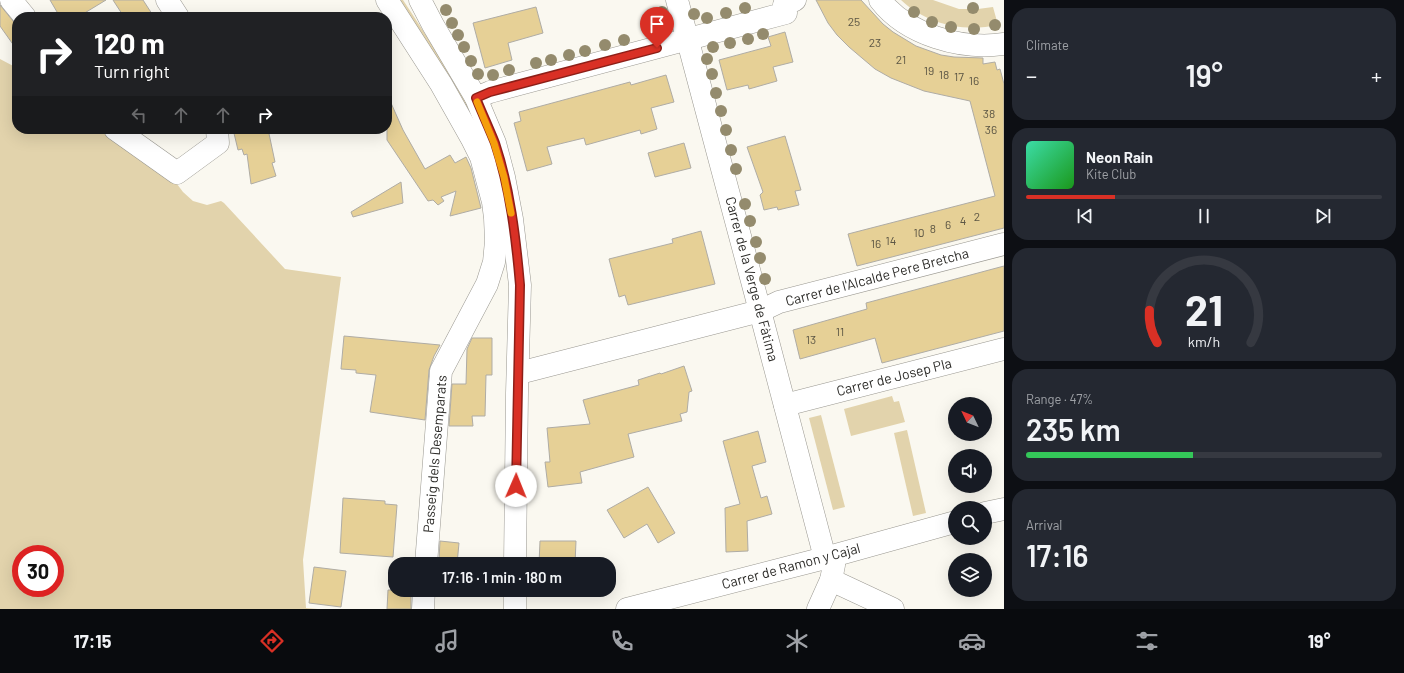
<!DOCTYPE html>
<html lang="en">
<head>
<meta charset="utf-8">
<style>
  :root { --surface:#171b24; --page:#242831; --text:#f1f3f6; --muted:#9ea1a6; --line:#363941; --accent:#d93025 }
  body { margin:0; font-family:Barlow,sans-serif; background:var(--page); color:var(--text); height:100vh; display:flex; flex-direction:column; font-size:15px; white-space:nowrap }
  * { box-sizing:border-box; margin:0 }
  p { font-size:13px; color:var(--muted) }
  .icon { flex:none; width:22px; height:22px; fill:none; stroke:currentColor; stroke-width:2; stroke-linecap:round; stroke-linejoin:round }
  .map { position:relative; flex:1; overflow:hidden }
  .side { display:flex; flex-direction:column; gap:8px; padding:8px; background:#0d0f14; width:400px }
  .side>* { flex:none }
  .guide { position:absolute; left:12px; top:12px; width:380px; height:122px; border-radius:16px; box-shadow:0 4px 16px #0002; background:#202124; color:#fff; overflow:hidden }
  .needle { width:26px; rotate:313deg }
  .tools { position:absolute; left:948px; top:397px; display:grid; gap:8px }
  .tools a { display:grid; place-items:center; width:44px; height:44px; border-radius:50%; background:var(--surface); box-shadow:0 4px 16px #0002; font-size:20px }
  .speed { position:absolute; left:12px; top:545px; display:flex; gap:8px; font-size:20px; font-weight:700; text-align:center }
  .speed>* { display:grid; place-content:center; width:52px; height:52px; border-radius:50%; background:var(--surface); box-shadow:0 4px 16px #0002; line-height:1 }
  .speed .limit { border:6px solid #d22; background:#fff; color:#111 }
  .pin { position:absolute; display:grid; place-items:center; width:34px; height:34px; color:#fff; margin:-41px -17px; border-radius:50% 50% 50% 0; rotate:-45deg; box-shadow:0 0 4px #0007 }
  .pin .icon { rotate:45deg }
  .me { position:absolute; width:44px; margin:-22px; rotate:1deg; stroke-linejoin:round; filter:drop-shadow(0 0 3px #0008) }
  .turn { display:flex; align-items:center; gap:14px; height:84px; padding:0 16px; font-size:18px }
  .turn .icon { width:52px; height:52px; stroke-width:2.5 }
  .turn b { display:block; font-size:28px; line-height:34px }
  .lanes { display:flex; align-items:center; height:38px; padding:0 16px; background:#0003; justify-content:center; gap:20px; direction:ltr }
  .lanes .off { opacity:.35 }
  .big { font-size:30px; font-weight:600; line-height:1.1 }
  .side .tile { flex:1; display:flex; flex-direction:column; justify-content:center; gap:6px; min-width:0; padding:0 14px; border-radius:16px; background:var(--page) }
  .side .dial { align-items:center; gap:0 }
  .dial svg { height:104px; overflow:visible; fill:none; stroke:var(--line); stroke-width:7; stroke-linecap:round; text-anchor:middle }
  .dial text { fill:var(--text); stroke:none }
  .song { display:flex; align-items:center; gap:12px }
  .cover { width:48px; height:48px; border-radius:6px; background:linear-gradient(135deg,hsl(160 70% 55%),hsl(120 70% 35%)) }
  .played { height:4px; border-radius:2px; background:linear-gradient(90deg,var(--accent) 25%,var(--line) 25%) }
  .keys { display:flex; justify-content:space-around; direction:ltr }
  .heat { display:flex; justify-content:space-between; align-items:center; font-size:22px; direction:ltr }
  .charge { height:6px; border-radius:3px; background:linear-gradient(90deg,#34c759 47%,var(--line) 0) }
  .trip { position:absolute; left:388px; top:557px; width:228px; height:40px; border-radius:16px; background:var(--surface); box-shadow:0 4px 16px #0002; font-weight:600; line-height:40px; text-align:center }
  .menu { display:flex; height:64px; justify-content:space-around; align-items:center; background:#090b0e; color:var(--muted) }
  .menu .icon { width:28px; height:28px }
  .menu .active { color:var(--accent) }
  .menu b { font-size:18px; color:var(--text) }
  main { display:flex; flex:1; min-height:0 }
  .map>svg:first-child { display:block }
  .green { fill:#e2d3ac; fill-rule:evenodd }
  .building { fill:#e6d096; stroke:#afaca5 }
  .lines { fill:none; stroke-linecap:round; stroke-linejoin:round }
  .street-casing { stroke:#9a9891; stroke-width:23 }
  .street { stroke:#fff; stroke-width:22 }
  .tree { fill:#948b6d }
  .route-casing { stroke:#8d1f18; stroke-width:10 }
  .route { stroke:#d93025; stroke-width:7 }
  .slow { stroke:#f59e0b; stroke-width:7 }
  .labels { text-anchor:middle; stroke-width:4; stroke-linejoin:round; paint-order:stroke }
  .number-label { font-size:12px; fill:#5b5544 }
  .street-label { font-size:14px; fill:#2d2c29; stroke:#fff }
</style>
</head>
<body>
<main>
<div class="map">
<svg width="1004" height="609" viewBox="0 0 1004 609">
  <rect width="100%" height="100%" fill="#faf8f0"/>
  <g class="green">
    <polygon points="394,0 403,0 454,78 490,147"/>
    <path d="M901 0H933L959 9H978L993 7 998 25C963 32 928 25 901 0Z"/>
    <path d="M0 59 17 68V129H101L171 176 183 192 193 201 207 205 221 201 224 203 285 269 341 277 303 560 306 608 318 609H0ZM21 554H55V588H21Z"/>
    <polygon points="892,396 894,402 899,401 905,422 851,436 844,409"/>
    <polygon points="821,415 845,507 833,510 809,418"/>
    <polygon points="907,430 926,513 913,516 894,433"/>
  </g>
  <g class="building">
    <polygon points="50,0 106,0 78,17 60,17"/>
    <polygon points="113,0 143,0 154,17 124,17"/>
    <polygon points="816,0 861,0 883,24 893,32 916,46 941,55 954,57 983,58 983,64 995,62 997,70 1000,69 1004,84 1004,228 857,266 848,234 995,196 970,101 924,91 891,78 875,69 849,47 837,35 828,23"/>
    <polygon points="0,5 17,26 17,50 0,26"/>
    <polygon points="536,7 543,33 508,43 512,60 485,68 473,23"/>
    <polygon points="785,32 793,62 773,67 777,81 749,89 748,85 727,90 719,60 771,46 768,37"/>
    <polygon points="666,75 674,102 651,108 657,129 641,134 640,130 586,145 584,138 547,147 552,164 527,171 514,123 521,121 519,112 630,82 631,85"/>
    <polygon points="387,94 403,130 425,169 450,155 455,163 466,157 471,168 481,208 450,216 456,191 441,197 444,201 438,205 433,200 428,201 387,140"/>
    <polygon points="233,129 268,129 275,162 272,163 276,176 251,184 247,154 244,155 242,149 238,150"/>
    <polygon points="785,136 801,190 795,191 799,205 778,210 777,207 764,210 760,195 763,192 747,147"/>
    <polygon points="684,143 691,168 655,177 648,153"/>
    <polygon points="401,182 403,203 353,217 351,212"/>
    <polygon points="701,231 715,284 628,305 625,295 619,297 609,259 673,243 672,239"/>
    <polygon points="1004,266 1004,331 882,363 875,338 800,359 793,330 867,309 866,303"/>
    <polygon points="344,336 440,345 434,356 429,370 425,420 370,412 376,375 356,373 356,370 341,369"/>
    <polygon points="472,338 492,338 492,375 486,375 485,416 472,416 473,426 449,426 452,384 466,384 467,349"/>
    <polygon points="684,366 692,391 689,392 687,412 680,414 682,421 628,434 634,457 580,472 582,483 548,487 545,462 550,462 547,428 590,424 583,400 639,385 638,380 660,373 661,374"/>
    <polygon points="758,431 766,462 752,466 761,498 767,496 772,514 747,521 748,551 726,552 725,508 740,504 723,441"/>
    <polygon points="648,487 675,533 658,543 647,524 624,538 607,510"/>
    <polygon points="343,498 385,501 385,504 397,505 393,557 340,553"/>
    <polygon points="440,541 459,543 457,564 444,564 439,560"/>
    <polygon points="540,541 576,541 575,564 539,564"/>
    <polygon points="314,567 346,571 341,607 309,603"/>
    <polygon points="388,590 411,590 411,609 387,609"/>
    <polygon points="539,590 575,590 575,593 539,592"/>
  </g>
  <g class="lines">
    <defs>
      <g id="street">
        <polyline points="11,0 25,17"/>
        <polyline points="167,0 178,17"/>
        <polyline points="387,0 441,84 472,139 481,157 493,202 495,218 496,241 494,262 487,284 441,371 426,564"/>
        <polyline points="420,0 433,25 476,98 495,143 504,177 512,219 520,285 517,393 515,564"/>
        <polyline points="677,0 760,311 825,558"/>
        <path d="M880 0C907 35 961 50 1004 44"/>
        <polyline points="476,98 490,92 786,13 784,5 795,0"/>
        <polyline points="115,129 177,173 218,143 217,129"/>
        <polyline points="519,373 760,311 779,302 1004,244"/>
        <polyline points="785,405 1004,349"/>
        <polyline points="985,513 1004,509"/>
        <polyline points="831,580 893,609"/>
        <polyline points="423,609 424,590"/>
        <polyline points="515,609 515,590"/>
        <polyline points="627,609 825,558 955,522"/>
        <polyline points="818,609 831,580 834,565"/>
      </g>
    </defs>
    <use href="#street" class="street-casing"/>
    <use href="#street" class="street"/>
  </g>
  <g class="tree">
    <circle cx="745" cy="8" r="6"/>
    <circle cx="973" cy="8" r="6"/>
    <circle cx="446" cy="10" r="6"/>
    <circle cx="662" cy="12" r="6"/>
    <circle cx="914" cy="12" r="6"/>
    <circle cx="726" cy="13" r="6"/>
    <circle cx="694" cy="14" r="6"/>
    <circle cx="707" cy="18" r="6"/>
    <circle cx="932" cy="22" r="6"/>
    <circle cx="452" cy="23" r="6"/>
    <circle cx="995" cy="25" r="6"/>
    <circle cx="951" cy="27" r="6"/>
    <circle cx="974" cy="29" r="6"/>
    <circle cx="656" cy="32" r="6"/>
    <circle cx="763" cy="34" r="6"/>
    <circle cx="458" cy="35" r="6"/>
    <circle cx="748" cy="39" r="6"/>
    <circle cx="624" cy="40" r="6"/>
    <circle cx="730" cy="43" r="6"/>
    <circle cx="605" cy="45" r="6"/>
    <circle cx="464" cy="47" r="6"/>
    <circle cx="713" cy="47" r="6"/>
    <circle cx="585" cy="51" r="6"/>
    <circle cx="569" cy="55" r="6"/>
    <circle cx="707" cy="59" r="6"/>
    <circle cx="551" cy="60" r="6"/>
    <circle cx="471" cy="61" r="6"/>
    <circle cx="536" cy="63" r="6"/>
    <circle cx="509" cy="70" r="6"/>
    <circle cx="478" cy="74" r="6"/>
    <circle cx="712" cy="74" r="6"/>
    <circle cx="493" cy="75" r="6"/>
    <circle cx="716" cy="93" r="6"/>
    <circle cx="721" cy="111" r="6"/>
    <circle cx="726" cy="130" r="6"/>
    <circle cx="731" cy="150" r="6"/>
    <circle cx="736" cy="169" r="6"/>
    <circle cx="745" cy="204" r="6"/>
    <circle cx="750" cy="221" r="6"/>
    <circle cx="756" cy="242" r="6"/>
    <circle cx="760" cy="258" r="6"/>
    <circle cx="765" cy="279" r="6"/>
  </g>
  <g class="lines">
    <defs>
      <path id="route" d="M516 486 520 285C516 238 510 188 495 143 489 128 482 113 476 98L490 92 657 48"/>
    </defs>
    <use href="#route" class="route-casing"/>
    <use href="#route" class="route"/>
    <polyline class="slow" points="477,102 494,143 504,177 511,213"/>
  </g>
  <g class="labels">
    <g class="number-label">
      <text x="854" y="26">25</text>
      <text x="875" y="47">23</text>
      <text x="901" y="64">21</text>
      <text x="929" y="75">19</text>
      <text x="944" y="79">18</text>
      <text x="959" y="81">17</text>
      <text x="974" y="85">16</text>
      <text x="989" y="118">38</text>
      <text x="991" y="134">36</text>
      <text x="977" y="221">2</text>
      <text x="963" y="225">4</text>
      <text x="948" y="229">6</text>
      <text x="933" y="233">8</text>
      <text x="919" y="237">10</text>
      <text x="891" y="245">14</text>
      <text x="876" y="248">16</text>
      <text x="840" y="336">11</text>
      <text x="811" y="344">13</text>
    </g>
    <g class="street-label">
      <text transform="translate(877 277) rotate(-15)" y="5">Carrer de l'Alcalde Pere Bretcha</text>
      <text transform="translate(752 279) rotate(75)" y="5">Carrer de la Verge de Fàtima</text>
      <text transform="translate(894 377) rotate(-14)" y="5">Carrer de Josep Pla</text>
      <text transform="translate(435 454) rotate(-85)" y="5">Passeig dels Desemparats</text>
      <text transform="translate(791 566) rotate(-15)" y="5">Carrer de Ramon y Cajal</text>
    </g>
  </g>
</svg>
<div class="tools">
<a><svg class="needle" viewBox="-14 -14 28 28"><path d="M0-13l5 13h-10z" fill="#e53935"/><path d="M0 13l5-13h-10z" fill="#9ea1a6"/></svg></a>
<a><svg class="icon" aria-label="sound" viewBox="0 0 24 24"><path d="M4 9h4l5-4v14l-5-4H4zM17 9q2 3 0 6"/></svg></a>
<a><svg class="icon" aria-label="search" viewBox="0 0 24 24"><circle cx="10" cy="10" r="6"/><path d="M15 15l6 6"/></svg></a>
<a><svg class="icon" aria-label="layers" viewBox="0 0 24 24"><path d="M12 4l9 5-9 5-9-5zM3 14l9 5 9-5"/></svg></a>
</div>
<div class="speed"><div class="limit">30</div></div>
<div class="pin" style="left:657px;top:48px;background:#d93025"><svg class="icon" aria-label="arrive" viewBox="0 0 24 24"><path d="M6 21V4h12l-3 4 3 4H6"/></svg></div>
<svg class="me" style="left:516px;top:486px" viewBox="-20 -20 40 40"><circle r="19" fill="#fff"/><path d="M0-13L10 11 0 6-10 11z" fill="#d93025"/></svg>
<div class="trip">17:16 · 1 min · 180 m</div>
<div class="guide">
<div class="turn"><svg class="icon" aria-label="right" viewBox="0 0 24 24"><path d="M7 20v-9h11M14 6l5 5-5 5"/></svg><div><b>120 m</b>Turn right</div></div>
<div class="lanes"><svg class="icon off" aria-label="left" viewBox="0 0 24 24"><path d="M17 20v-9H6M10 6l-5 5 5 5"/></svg><svg class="icon off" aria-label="ahead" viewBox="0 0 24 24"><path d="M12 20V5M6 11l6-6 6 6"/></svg><svg class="icon off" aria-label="ahead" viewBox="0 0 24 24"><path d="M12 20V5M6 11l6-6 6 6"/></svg><svg class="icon" aria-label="right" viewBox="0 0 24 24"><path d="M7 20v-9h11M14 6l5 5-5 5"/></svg></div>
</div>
</div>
<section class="side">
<div class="tile"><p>Climate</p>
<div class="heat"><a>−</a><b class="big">19°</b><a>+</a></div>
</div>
<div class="tile">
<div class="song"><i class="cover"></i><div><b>Neon Rain</b><p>Kite Club</p></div></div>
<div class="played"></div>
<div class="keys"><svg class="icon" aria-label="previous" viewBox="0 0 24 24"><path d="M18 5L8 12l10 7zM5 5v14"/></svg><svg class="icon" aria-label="pause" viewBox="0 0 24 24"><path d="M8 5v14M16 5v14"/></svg><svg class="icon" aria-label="next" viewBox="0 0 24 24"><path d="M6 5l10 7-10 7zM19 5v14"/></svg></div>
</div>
<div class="tile dial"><svg viewBox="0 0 100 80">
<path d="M14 69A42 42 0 1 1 86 69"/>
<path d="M14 69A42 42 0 0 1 8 44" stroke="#d93025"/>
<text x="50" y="56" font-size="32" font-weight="700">21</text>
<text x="50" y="72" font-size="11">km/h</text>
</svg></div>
<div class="tile"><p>Range · 47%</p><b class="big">235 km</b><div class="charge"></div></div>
<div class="tile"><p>Arrival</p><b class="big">17:16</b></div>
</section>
</main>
<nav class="menu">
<b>17:15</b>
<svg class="icon active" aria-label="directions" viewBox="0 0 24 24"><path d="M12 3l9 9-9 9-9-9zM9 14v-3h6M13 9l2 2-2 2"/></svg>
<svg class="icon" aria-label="music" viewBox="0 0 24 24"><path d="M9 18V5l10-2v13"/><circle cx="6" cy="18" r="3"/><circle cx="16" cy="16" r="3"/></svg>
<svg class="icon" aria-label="phone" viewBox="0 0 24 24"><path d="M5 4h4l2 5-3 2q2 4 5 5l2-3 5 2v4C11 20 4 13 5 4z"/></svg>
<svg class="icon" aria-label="climate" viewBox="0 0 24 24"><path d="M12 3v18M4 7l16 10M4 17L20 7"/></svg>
<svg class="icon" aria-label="car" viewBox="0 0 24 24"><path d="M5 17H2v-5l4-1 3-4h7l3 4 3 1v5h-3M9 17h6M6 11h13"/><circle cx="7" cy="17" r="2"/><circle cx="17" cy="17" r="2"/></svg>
<svg class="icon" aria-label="filters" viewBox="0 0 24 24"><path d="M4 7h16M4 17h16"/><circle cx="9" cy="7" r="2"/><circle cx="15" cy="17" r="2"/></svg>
<b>19°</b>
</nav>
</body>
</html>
